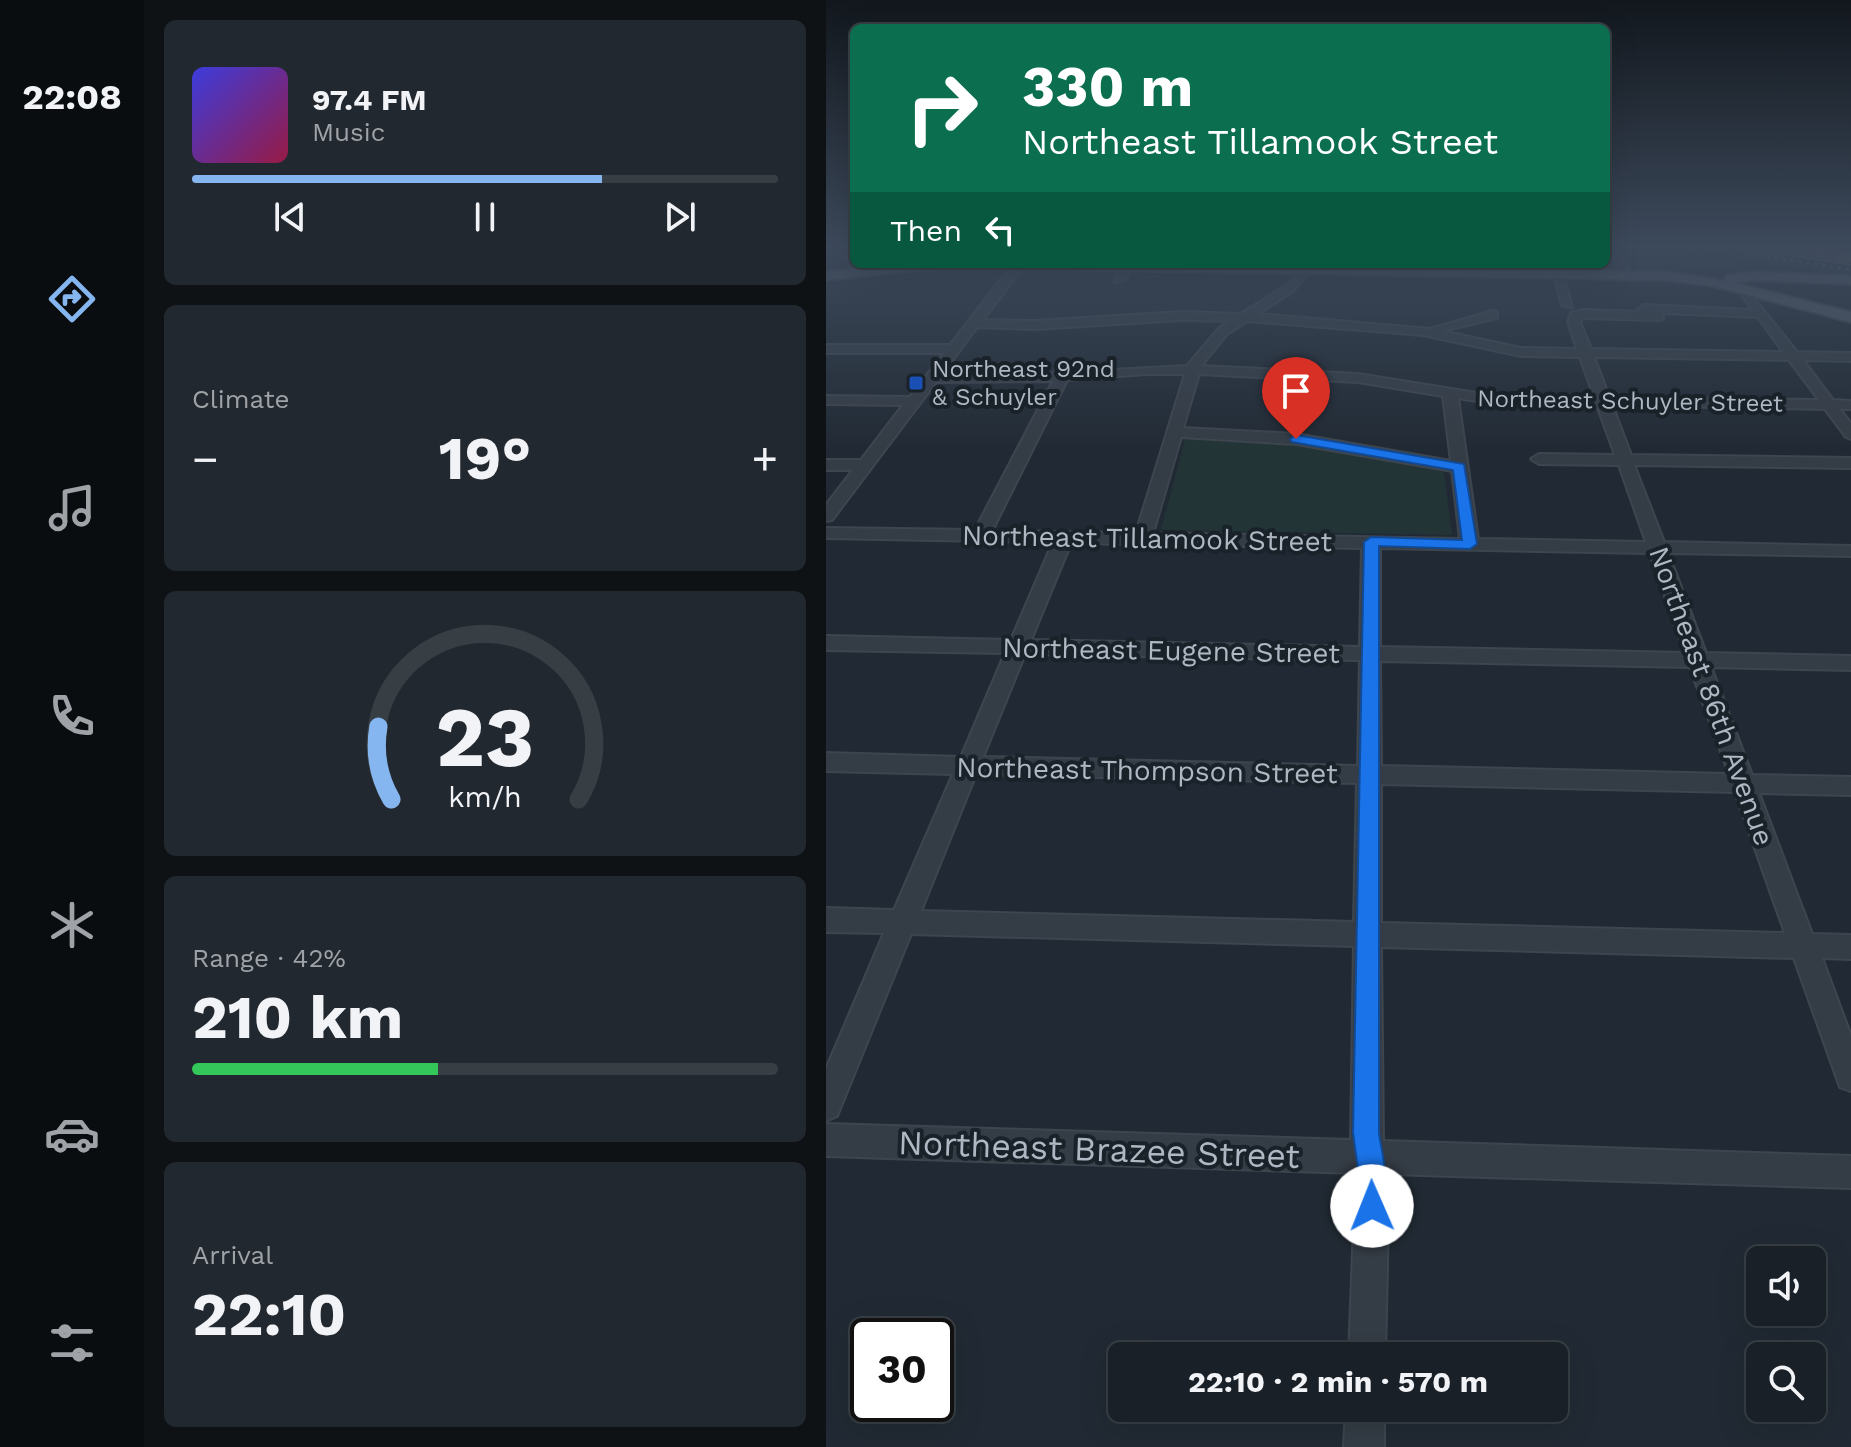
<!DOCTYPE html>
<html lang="en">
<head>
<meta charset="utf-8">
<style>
  :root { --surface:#192027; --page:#22282f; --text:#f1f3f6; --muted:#9fa3a7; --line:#373e44; --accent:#86b6ef }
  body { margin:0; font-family:"Work Sans",sans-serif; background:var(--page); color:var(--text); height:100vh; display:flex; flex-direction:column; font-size:30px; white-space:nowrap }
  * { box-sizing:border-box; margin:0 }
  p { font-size:26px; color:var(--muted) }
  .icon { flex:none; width:44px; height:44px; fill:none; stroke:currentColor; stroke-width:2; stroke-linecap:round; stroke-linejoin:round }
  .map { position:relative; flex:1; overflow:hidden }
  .panel { display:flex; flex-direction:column; gap:20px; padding:20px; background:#0e1215; width:682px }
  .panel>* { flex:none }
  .top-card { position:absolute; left:24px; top:24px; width:760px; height:244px; border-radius:12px; box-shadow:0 8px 32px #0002,0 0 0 2px var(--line); background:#0b6e4f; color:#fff; overflow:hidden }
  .tools { position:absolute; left:920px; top:1246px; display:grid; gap:16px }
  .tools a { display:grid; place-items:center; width:80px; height:80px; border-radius:12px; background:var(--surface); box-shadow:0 8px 32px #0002,0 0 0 2px var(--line); font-size:40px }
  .speed { position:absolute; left:24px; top:1318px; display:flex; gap:16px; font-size:40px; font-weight:700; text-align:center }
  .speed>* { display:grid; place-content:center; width:104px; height:104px; border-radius:50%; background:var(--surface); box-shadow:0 8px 32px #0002,0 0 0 2px var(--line); line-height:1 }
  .speed .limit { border:4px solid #111; border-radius:12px; background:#fff; color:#111 }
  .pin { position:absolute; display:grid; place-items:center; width:68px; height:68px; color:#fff; margin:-82px -34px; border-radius:50% 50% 50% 0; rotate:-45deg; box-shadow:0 0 8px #0007 }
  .pin .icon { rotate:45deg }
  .me { position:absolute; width:88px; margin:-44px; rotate:359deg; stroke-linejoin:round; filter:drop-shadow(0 0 6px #0008) }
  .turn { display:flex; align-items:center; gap:28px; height:168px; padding:0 40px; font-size:36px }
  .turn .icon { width:104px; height:104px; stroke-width:2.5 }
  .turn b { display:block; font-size:56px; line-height:68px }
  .then { display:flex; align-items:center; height:76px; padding:0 40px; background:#0003; gap:16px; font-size:30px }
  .big { font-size:60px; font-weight:700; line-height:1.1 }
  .panel .tile { flex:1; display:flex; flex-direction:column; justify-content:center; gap:12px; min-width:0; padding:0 28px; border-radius:12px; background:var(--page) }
  .panel .dial { align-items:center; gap:0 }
  .dial svg { height:208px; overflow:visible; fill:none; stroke:var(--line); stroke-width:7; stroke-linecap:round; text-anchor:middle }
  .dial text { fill:var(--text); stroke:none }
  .song { display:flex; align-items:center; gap:24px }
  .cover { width:96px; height:96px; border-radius:12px; background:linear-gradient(135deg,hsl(240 70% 55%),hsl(340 70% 35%)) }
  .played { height:8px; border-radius:4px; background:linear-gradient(90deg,var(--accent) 70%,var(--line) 70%) }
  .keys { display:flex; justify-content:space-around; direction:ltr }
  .heat { display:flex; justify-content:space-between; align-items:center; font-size:44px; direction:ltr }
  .charge { height:12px; border-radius:6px; background:linear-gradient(90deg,#34c759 42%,var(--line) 0) }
  .trip { position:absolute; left:282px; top:1342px; width:460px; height:80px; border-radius:12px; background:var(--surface); box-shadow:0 8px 32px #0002,0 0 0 2px var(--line); font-weight:700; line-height:80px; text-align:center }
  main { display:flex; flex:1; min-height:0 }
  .dock { display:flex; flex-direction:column; width:144px; justify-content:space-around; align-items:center; background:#0a0d10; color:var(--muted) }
  .dock .icon { width:56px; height:56px }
  .dock .selected { color:var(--accent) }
  .dock b { font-size:36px; color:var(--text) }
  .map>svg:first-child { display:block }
  .green { fill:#223435 }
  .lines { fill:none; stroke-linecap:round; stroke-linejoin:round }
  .minor-casing { stroke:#3d454e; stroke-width:4 }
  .major-casing { stroke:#3d454e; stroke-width:4 }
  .highway-casing { stroke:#3e474f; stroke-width:4 }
  .minor { fill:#343c45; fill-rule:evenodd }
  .major { fill:#525b65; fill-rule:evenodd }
  .highway { fill:#6a5f51; fill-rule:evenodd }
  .tram { stroke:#56606c; stroke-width:2 }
  .rail { stroke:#56606c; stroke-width:3; stroke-dasharray:4 4; stroke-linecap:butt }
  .route { fill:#1a73e8; stroke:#114b97; stroke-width:2 }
  .transit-dot { fill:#1a4fb4; stroke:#192129; stroke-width:3 }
  .labels { text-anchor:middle; stroke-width:8; stroke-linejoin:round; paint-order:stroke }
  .far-poi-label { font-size:24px; fill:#aeb7c2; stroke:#192129; text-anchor:start }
  .far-street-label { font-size:24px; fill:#aeb7c2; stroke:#192129 }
  .street-label { font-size:28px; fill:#aeb7c2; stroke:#192129 }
  .near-street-label { font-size:34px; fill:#aeb7c2; stroke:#192129 }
</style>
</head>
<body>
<main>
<nav class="dock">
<b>22:08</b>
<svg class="icon selected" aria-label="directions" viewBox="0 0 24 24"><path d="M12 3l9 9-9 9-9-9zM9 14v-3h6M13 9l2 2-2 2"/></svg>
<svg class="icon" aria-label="music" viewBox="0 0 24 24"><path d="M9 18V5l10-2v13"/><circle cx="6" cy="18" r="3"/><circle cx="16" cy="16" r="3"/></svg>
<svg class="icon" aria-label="phone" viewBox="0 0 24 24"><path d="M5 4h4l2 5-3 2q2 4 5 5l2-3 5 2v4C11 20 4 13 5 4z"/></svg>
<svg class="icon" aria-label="climate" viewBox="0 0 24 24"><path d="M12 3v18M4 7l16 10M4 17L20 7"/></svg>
<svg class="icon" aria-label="car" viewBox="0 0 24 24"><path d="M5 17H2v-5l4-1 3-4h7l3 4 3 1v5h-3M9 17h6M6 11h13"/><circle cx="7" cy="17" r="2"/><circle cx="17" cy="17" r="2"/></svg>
<svg class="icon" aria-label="filters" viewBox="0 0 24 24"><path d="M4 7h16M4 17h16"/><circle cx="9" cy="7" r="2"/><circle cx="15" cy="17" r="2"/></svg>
</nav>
<section class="panel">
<div class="tile">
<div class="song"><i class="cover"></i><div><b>97.4 FM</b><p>Music</p></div></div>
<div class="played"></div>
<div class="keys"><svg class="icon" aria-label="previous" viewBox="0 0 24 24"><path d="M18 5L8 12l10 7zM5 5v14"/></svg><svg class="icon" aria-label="pause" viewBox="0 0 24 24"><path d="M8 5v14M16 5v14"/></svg><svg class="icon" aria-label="next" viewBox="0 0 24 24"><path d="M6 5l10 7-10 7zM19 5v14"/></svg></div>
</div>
<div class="tile"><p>Climate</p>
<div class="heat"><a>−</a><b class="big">19°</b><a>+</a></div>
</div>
<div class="tile dial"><svg viewBox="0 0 100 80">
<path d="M14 69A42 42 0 1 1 86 69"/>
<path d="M14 69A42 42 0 0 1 9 41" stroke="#86b6ef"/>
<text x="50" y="56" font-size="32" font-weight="700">23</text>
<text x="50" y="72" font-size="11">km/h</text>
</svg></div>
<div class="tile"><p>Range · 42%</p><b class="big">210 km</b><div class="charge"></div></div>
<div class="tile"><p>Arrival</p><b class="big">22:10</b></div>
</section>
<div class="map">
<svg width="1025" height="1447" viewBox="0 0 1025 1447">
  <rect width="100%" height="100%" fill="#212a34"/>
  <g class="green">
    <polygon points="851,246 1025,272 1025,276"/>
    <polygon points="359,439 473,446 618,472 626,535 335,530"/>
  </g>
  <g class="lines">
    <defs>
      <g id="minor">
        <polygon points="780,246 789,246 807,277 799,277"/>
        <polygon points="28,255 28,261 17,258 18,256"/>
        <path d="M187 264H199L157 320 209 321 356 312 415 314 460 286 477 268 483 271 468 290 432 314 604 329 667 311 671 312V318L616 331 695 348 751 349 742 322 745 313 757 310 815 312 812 309 818 305 927 310 912 290 918 286 971 352 1025 353V361L977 360 1007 400 1025 401V409H1014L1025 424V439L1020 437 999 409 786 405 805 455 1025 458V468L808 465 838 542 1025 546V556L842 553 880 653 1025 656V670L885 667 926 775 1025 777V795L933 793 986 934 1025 935V959L996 958 1025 1036V1091L1014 1087 968 958 555 947 557 1141 1025 1156V1188L563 1174 559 1356H523L530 1173 0 1156V1124L525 1140 528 946 85 934 11 1116 0 1121V1069L58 933 0 932V908L68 910 127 774 0 771V753L135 757 179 653 0 650V636L185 640 227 542 0 538V528L149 530 227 381 110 382 6 520 0 521V505L27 470H0V460H35L77 405 0 404V396L84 397 118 353H0V345H124ZM837 313 932 317 957 352 765 349 754 322 757 318 833 320 837 319ZM356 320 404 321 393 328 361 366 190 375 116 374 151 327 209 329ZM421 321 597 335 695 356 754 357 768 396 663 395 532 374 375 366 401 334ZM768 357 963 360 993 400 783 397ZM320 374H359L310 533 166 531 241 380ZM373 374 532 382 617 396 625 461 470 434 357 428ZM632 398 663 403 771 405 789 455 713 454 705 459 713 464 793 465 820 542 652 539ZM355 437 470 444 626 471 634 539 327 533ZM245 543 536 548 534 647 205 640ZM554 548 824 553 859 653 554 647ZM199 654 534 660 532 766 157 757ZM554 661 864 667 903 774 555 766ZM150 774 531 783 528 922 95 911ZM555 784 909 792 959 933 555 923Z"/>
        <polygon points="299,265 305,268 299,280 289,282 293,268"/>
        <polygon points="727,272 737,274 746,308 736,305"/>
        <polygon points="520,1408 558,1408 558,1447 518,1447"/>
      </g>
      <polygon id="major" points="70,264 401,264 840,272 899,281 900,276 927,272 1025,276 1025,284 927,280 908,283 1025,312 1025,322 887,286 840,280 157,268 91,270 0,280 0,272"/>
      <polygon id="highway" points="946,246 984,246 1025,252 1025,262 954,251"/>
    </defs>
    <use href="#minor" class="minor-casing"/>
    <use href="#major" class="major-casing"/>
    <use href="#highway" class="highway-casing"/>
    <use href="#minor" class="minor"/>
    <use href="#major" class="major"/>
    <use href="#highway" class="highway"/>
    <polyline class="tram" points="906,246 1025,265"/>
    <polyline class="rail" points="877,246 1025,270"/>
  </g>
  <linearGradient id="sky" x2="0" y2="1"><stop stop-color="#12171d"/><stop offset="0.55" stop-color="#3d4a5c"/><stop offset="1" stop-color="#3d4a5c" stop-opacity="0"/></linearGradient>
  <rect width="1025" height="449" fill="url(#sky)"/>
  <path class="route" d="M470 435 638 464 651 544 644 549 553 546V1133C557 1160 566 1190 555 1216L546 1220 536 1216 532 1206 533 1176 527 1133 538 542 545 537 636 540 627 470 466 442 464 439Z"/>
  <rect class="transit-dot" x="82" y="375" width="16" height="16" rx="4"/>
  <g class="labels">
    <g class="far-poi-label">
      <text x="106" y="377">Northeast 92nd<tspan x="106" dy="28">&amp; Schuyler</tspan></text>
    </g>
    <g class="far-street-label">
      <text transform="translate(804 401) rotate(1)" y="8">Northeast Schuyler Street</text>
    </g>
    <g class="street-label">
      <text transform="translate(321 538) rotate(1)" y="10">Northeast Tillamook Street</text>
      <text transform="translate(345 650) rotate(1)" y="10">Northeast Eugene Street</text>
      <text transform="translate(886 696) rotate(70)" y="10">Northeast 86th Avenue</text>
      <text transform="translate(321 770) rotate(1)" y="10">Northeast Thompson Street</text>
    </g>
    <g class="near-street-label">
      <text transform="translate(273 1149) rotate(2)" y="12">Northeast Brazee Street</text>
    </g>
  </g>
</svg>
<div class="tools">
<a><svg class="icon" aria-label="sound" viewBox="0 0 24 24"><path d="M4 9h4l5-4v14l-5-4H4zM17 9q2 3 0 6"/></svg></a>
<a><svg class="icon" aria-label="search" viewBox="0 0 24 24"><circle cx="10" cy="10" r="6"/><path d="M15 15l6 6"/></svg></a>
</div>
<div class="speed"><div class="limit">30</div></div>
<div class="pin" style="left:470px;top:439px;background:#d93025"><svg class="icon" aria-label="arrive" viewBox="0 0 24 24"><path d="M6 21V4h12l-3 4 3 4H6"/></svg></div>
<svg class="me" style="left:546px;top:1206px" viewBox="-20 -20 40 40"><circle r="19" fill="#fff"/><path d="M0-13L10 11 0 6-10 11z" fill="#1a73e8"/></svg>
<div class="trip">22:10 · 2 min · 570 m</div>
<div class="top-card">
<div class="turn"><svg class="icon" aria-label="right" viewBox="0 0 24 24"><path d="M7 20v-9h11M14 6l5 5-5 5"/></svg><div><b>330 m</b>Northeast Tillamook Street</div></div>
<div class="then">Then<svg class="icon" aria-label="left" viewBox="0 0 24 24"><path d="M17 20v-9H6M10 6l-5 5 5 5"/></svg></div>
</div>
</div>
</main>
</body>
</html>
